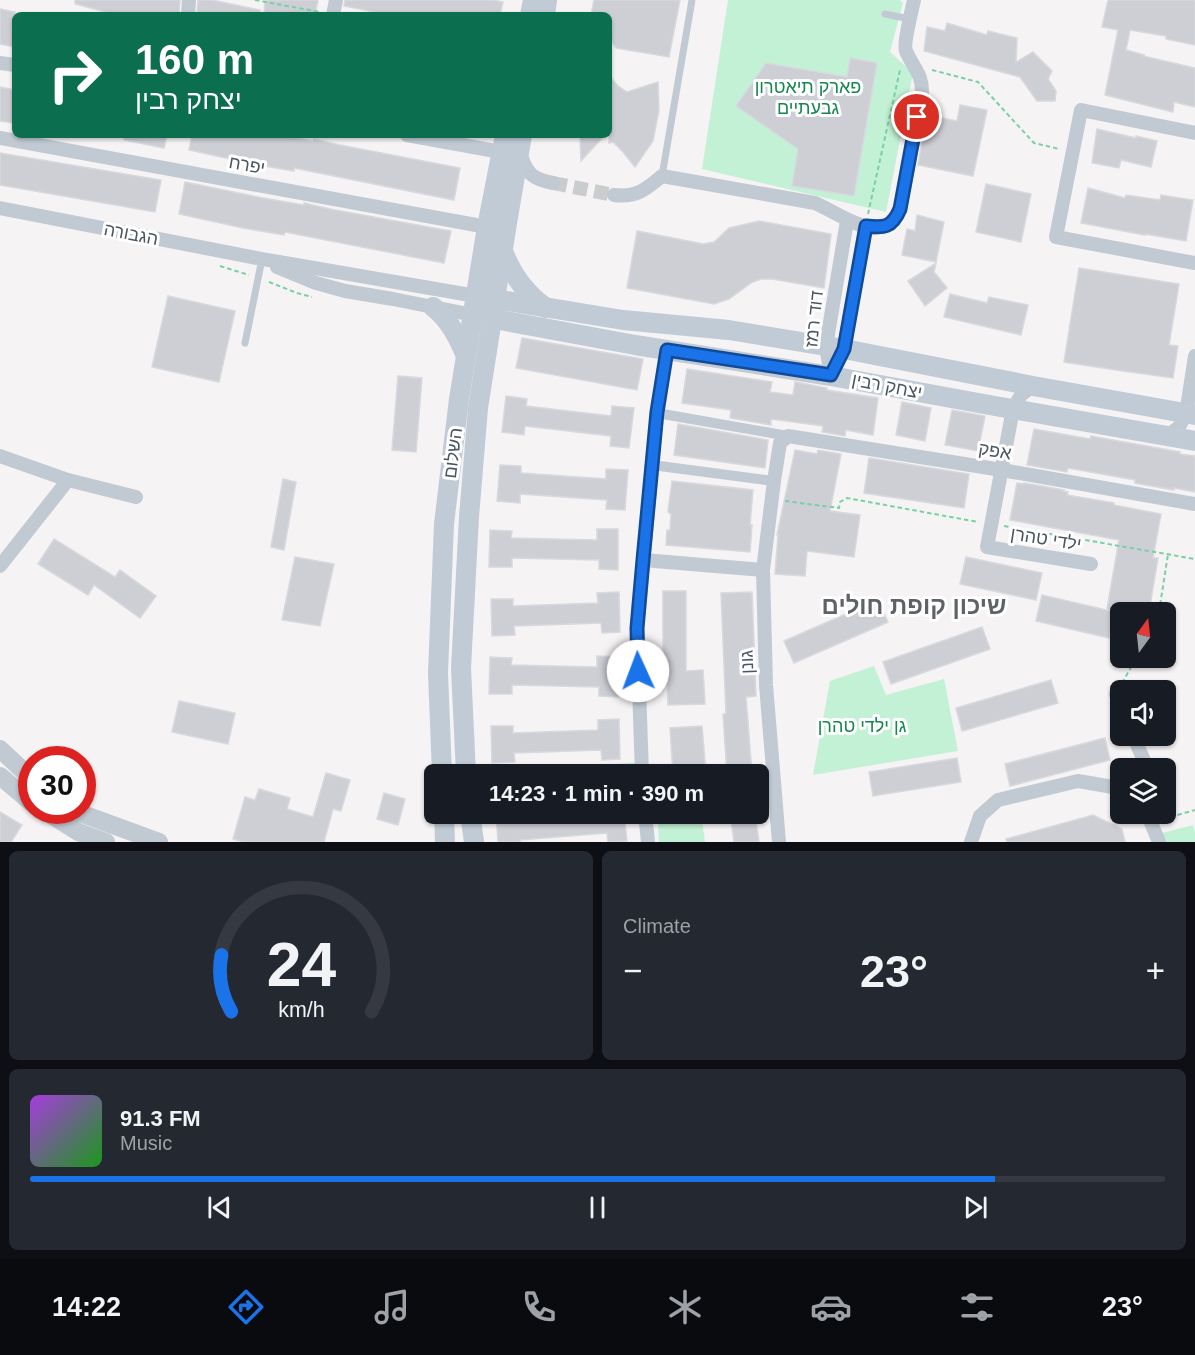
<!DOCTYPE html>
<html lang="en">
<head>
<meta charset="utf-8">
<style>
  :root { --surface:#171b24; --page:#242831; --text:#f1f3f6; --muted:#9ea1a6; --line:#363941; --accent:#1a73e8 }
  body { margin:0; font-family:Helvetica,Heebo,sans-serif; background:var(--page); color:var(--text); height:100vh; display:flex; flex-direction:column; font-size:22px; white-space:nowrap }
  * { box-sizing:border-box; margin:0 }
  p { font-size:20px; color:var(--muted) }
  .icon { flex:none; width:33px; height:33px; fill:none; stroke:currentColor; stroke-width:2; stroke-linecap:round; stroke-linejoin:round }
  .map { position:relative; height:842px; overflow:hidden }
  .details { display:flex; flex-direction:column; gap:9px; padding:9px; background:#0d0f14; flex:1 }
  .details>* { flex:none }
  .banner { position:absolute; left:12px; top:12px; width:600px; height:126px; border-radius:9px; box-shadow:0 2px 4px #0004; background:#0b6e4f; color:#fff; overflow:hidden }
  .needle { width:39px; rotate:15deg }
  .tools { position:absolute; left:1110px; top:602px; display:grid; gap:12px }
  .tools a { display:grid; place-items:center; width:66px; height:66px; border-radius:9px; background:var(--surface); box-shadow:0 2px 4px #0004; font-size:30px }
  .speed { position:absolute; left:18px; top:746px; display:flex; gap:12px; font-size:30px; font-weight:700; text-align:center }
  .speed>* { display:grid; place-content:center; width:78px; height:78px; border-radius:50%; background:var(--surface); box-shadow:0 2px 4px #0004; line-height:1 }
  .speed .limit { border:9px solid #d22; background:#fff; color:#111 }
  .pin { position:absolute; display:grid; place-items:center; width:51px; height:51px; color:#fff; margin:-26px; border:3px solid #fff; border-radius:50%; box-shadow:0 2px 6px #0007 }
  .me { position:absolute; width:66px; margin:-33px; rotate:358deg; stroke-linejoin:round; filter:drop-shadow(0 0 4px #0008) }
  .turn { display:flex; align-items:center; gap:21px; height:126px; padding:0 24px; font-size:27px }
  .turn .icon { width:78px; height:78px; stroke-width:2.5 }
  .turn b { display:block; font-size:42px; line-height:51px }
  .big { font-size:45px; font-weight:800; line-height:1.1 }
  .details .card { flex:1; display:flex; flex-direction:column; justify-content:center; gap:9px; min-width:0; padding:0 21px; border-radius:9px; background:var(--page) }
  .details .dial { align-items:center; gap:0 }
  .dial svg { height:156px; overflow:visible; fill:none; stroke:var(--line); stroke-width:7; stroke-linecap:round; text-anchor:middle }
  .dial text { fill:var(--text); stroke:none }
  .song { display:flex; align-items:center; gap:18px }
  .cover { width:72px; height:72px; border-radius:9px; background:linear-gradient(135deg,hsl(280 70% 55%),hsl(120 70% 35%)) }
  .played { height:6px; border-radius:3px; background:linear-gradient(90deg,var(--accent) 85%,var(--line) 85%) }
  .keys { display:flex; justify-content:space-around; direction:ltr }
  .heat { display:flex; justify-content:space-between; align-items:center; font-size:33px; direction:ltr }
  .details .tiles { flex:1; display:grid; gap:9px; grid-template-columns:1fr 1fr }
  .card:last-child { grid-column:span 2 }
  .trip { position:absolute; left:424px; top:764px; width:345px; height:60px; border-radius:9px; background:var(--surface); box-shadow:0 2px 4px #0004; font-weight:800; line-height:60px; text-align:center }
  .menu { display:flex; height:96px; justify-content:space-around; align-items:center; background:#090b0e; color:var(--muted) }
  .menu .icon { width:42px; height:42px }
  .menu .active { color:var(--accent) }
  .menu b { font-size:27px; color:var(--text) }
  .map>svg:first-child { display:block }
  .green { fill:#c3f1d5 }
  .building { fill:#cdcfd5; stroke:#d7d9de; stroke-width:1.5 }
  .lines { fill:none; stroke-linecap:round; stroke-linejoin:round }
  .minor-tunnel { stroke:#caccce; stroke-width:14; stroke-dasharray:14 7; stroke-linecap:butt }
  .path { stroke:#7ad0a6; stroke-width:2; stroke-dasharray:4.5 3; stroke-linecap:butt }
  .service { stroke:#c1cad2; stroke-width:7 }
  .pedestrian { stroke:#c1cad2; stroke-width:10 }
  .minor { stroke:#c1cad2; stroke-width:14 }
  .tertiary { stroke:#c1cad2; stroke-width:18 }
  .secondary { stroke:#c1cbd6; stroke-width:20 }
  .route-casing { stroke:#114b97; stroke-width:15 }
  .route { stroke:#1a73e8; stroke-width:10 }
  .labels { text-anchor:middle; stroke-width:6; stroke-linejoin:round; paint-order:stroke }
  .park-label { font-size:18px; fill:#17864f; stroke:#fff }
  .street-label { font-size:18px; fill:#4a5661; stroke:#fff }
  .district-label { font-size:24px; font-weight:bold; fill:#5f6368; stroke:#fff }
</style>
</head>
<body>
<div class="map">
<svg width="1195" height="842" viewBox="0 0 1195 842">
  <rect width="100%" height="100%" fill="#f5f3f3"/>
  <g class="green">
    <polygon points="728,0 900,0 903,3 890,52 913,73 886,212 702,169"/>
    <polygon points="874,666 886,695 944,679 958,751 813,775 830,681"/>
    <polygon points="641,762 642,774 479,774"/>
    <polygon points="702,820 705,842 659,842 658,824"/>
    <polygon points="1193,825 1195,832 1195,842 1161,842 1158,834"/>
  </g>
  <g class="building">
    <polygon points="75,0 180,0 179,15 117,15 75,4"/>
    <polygon points="198,0 212,0 260,10 260,15 197,15"/>
    <polygon points="265,0 318,0 315,15 264,15"/>
    <polygon points="345,0 493,0 503,2 500,15 380,15 380,13 344,6"/>
    <polygon points="594,0 680,0 669,57 616,48 609,37 609,15 591,15"/>
    <polygon points="1108,0 1195,0 1195,45 1166,39 1166,36 1130,30 1126,50 1144,55 1143,56 1195,68 1195,107 1174,102 1173,112 1105,95 1118,30 1102,27"/>
    <polygon points="0,9 15,12 15,47 0,44"/>
    <polygon points="947,23 987,35 988,31 1017,38 1016,62 1033,52 1052,71 1048,79 1056,91 1055,101 1037,101 1020,77 924,51 927,27 945,31"/>
    <polygon points="850,58 877,63 854,196 792,186 798,149 736,106 766,63 847,77"/>
    <polygon points="609,75 618,86 627,92 658,82 659,110 653,141 635,167 623,152 613,142 609,143"/>
    <polygon points="0,87 15,90 15,114 13,123 0,121"/>
    <polygon points="960,105 987,110 973,176 918,165 927,115 957,121"/>
    <polygon points="1097,129 1136,138 1136,136 1157,141 1151,167 1121,160 1119,168 1092,163"/>
    <polygon points="124,135 167,135 164,148 124,140"/>
    <polygon points="192,135 280,135 313,141 314,139 340,145 460,168 454,200 294,168 294,171 253,164 189,150"/>
    <polygon points="580,135 605,135 581,161"/>
    <polygon points="0,153 161,180 155,212 0,185"/>
    <polygon points="185,182 263,198 304,205 304,203 330,209 451,231 444,263 285,232 284,235 243,228 179,214"/>
    <polygon points="986,184 1031,194 1021,242 976,232"/>
    <polygon points="1088,188 1125,198 1126,195 1160,200 1161,195 1193,200 1186,241 1145,234 1145,235 1081,223"/>
    <polygon points="917,215 944,222 936,262 902,255 907,229 915,231"/>
    <polygon points="759,221 831,234 824,288 772,279 761,279 751,283 729,299 714,304 627,288 637,231 703,244 714,242 729,228"/>
    <polygon points="936,263 934,272 947,288 925,306 908,281"/>
    <polygon points="1079,268 1179,284 1169,345 1178,346 1173,378 1116,370 1064,362"/>
    <polygon points="950,294 987,303 989,297 1028,305 1021,335 944,317"/>
    <polygon points="168,296 235,311 219,382 152,367"/>
    <polygon points="522,338 643,359 637,390 516,368"/>
    <polygon points="687,369 772,382 770,392 793,395 795,382 827,388 827,390 878,398 873,435 846,430 845,436 822,432 823,426 771,419 771,425 730,418 731,410 682,403"/>
    <polygon points="398,376 422,378 416,452 392,450"/>
    <polygon points="506,396 527,399 526,406 611,416 612,406 634,408 629,448 610,446 611,436 525,426 524,435 502,432"/>
    <polygon points="902,402 931,408 925,441 896,435"/>
    <polygon points="952,410 985,416 978,451 945,445"/>
    <polygon points="678,424 768,440 765,468 674,455"/>
    <polygon points="1034,429 1090,439 1091,436 1180,452 1180,454 1195,456 1195,492 1174,488 1174,490 1135,483 1135,480 1068,468 1067,472 1027,465"/>
    <polygon points="795,450 817,454 818,450 841,454 830,511 860,515 854,557 807,551 805,576 775,574 778,535 777,535"/>
    <polygon points="869,458 969,474 964,508 864,493"/>
    <polygon points="500,465 521,466 521,473 606,479 606,469 628,470 625,510 606,509 607,500 520,494 520,503 497,501"/>
    <polygon points="283,479 296,482 284,550 271,547"/>
    <polygon points="672,481 753,490 750,525 752,525 750,552 666,545 667,530 670,530 671,514 669,513 668,511"/>
    <polygon points="1017,483 1024,484 1024,483 1064,490 1063,491 1068,492 1067,495 1114,503 1114,505 1161,514 1153,558 1158,558 1149,612 1125,612 1107,609 1119,540 1010,520"/>
    <polygon points="597,529 618,529 618,570 599,569 599,560 512,558 512,567 489,567 490,530 512,531 511,538 597,540"/>
    <polygon points="54,539 115,577 120,570 156,596 140,618 94,585 88,595 38,564"/>
    <polygon points="295,557 334,564 320,626 282,620"/>
    <polygon points="966,557 1042,573 1036,600 960,584"/>
    <polygon points="663,591 686,591 686,671 703,670 705,704 668,705 666,661 663,661"/>
    <polygon points="619,592 620,632 602,633 601,623 514,626 515,635 492,636 491,599 513,599 513,606 598,603 597,593"/>
    <polygon points="752,592 756,696 746,697 752,774 727,774 723,714 726,714 721,593"/>
    <polygon points="1042,595 1115,612 1109,638 1036,621"/>
    <polygon points="878,600 888,622 794,663 784,641"/>
    <polygon points="982,627 990,649 891,684 883,662"/>
    <polygon points="597,656 618,657 618,697 599,696 599,687 512,685 512,694 489,694 490,657 512,658 511,665 597,667"/>
    <polygon points="1051,680 1058,703 962,731 956,708"/>
    <polygon points="179,701 235,713 228,744 172,732"/>
    <polygon points="619,719 620,759 602,760 601,750 514,753 515,762 492,763 491,726 513,726 513,733 598,730 598,720"/>
    <polygon points="702,726 706,774 673,774 670,728"/>
    <polygon points="1105,738 1110,760 1010,786 1005,764"/>
    <polygon points="957,758 961,782 873,796 869,772"/>
    <polygon points="326,773 350,780 341,811 333,809 324,842 243,842 233,839 245,797 255,800 259,789 290,798 287,809 313,817"/>
    <polygon points="384,793 405,799 398,825 377,819"/>
    <polygon points="0,812 22,825 11,842 0,842"/>
    <polygon points="517,813 518,820 600,813 624,813 627,841 608,842 607,833 520,840 520,842 498,842 496,814"/>
    <polygon points="730,813 755,813 759,842 734,842"/>
    <polygon points="1093,815 1122,829 1125,842 1007,842 1006,839"/>
  </g>
  <g class="lines">
    <polyline class="minor-tunnel" points="553,183 614,195"/>
    <g class="path">
      <polyline points="255,0 320,12"/>
      <polyline points="932,70 978,82 1034,143 1059,149"/>
      <polyline points="868,214 900,70"/>
      <polyline points="220,266 249,275"/>
      <polyline points="269,282 297,293 312,297"/>
      <polyline points="785,501 839,508 840,502 847,498 978,522"/>
      <polyline points="1004,526 1195,559"/>
      <polyline points="1159,612 1168,554"/>
      <polyline points="1122,683 1137,657"/>
      <polyline points="1163,819 1195,810"/>
    </g>
    <g class="service">
      <polyline points="885,14 910,19"/>
      <polyline points="662,176 692,0"/>
      <polyline points="245,343 262,259"/>
    </g>
    <g class="pedestrian">
      <polyline points="657,413 788,436"/>
      <polyline points="652,465 774,481"/>
    </g>
    <g class="minor">
      <polyline points="188,15 189,0"/>
      <polyline points="333,15 336,0"/>
      <polyline points="0,63 15,65"/>
      <polyline points="1195,133 1081,110 1056,237 1195,263"/>
      <polyline points="407,135 501,152"/>
      <polyline points="0,138 487,227"/>
      <path d="M520 153C527 174 532 179 553 183"/>
      <path d="M614 195C637 198 646 189 662 176L815 203C841 214 883 249 900 209L922 94C923 74 913 68 906 51 903 44 912 10 914 0"/>
      <polyline points="0,208 262,259 476,296"/>
      <polyline points="277,267 316,283 345,291 393,299 473,315"/>
      <polyline points="831,376 826,346 847,221"/>
      <polyline points="831,376 844,349 866,226"/>
      <polyline points="1033,386 1021,395 1013,409 987,547 1091,564"/>
      <polyline points="1168,436 1179,427 1186,414 1195,356"/>
      <polyline points="0,456 68,480 136,497"/>
      <polyline points="643,560 763,570"/>
      <polyline points="0,566 68,480"/>
      <polyline points="1116,694 1120,706"/>
      <polyline points="1133,735 1145,763 1144,768"/>
      <polyline points="642,774 637,628 657,413 667,350"/>
      <polyline points="645,813 648,842"/>
      <polyline points="1147,813 1159,842"/>
      <polyline points="779,842 766,685 763,570 774,481 780,443 788,436 1002,470 1195,504"/>
      <polyline points="971,842 980,816 998,800 1078,781 1113,787 1120,791"/>
    </g>
    <g class="tertiary">
      <polyline points="0,749 32,779"/>
      <polyline points="0,776 32,803"/>
      <polyline points="43,810 78,832 106,842"/>
      <polyline points="75,810 80,813 159,842"/>
    </g>
    <g class="secondary">
      <polyline points="530,15 533,0"/>
      <polyline points="545,15 547,0"/>
      <path d="M503 251C512 275 525 293 546 308"/>
      <polyline points="476,296 623,320 729,330 765,336 844,349 1033,386 1195,415"/>
      <path d="M433 307C449 319 458 337 466 356"/>
      <polyline points="473,315 635,345 831,376 995,406 1195,441"/>
      <polyline points="442,774 438,673 444,524 459,399 487,227 505,135"/>
      <polyline points="466,774 461,668 469,517 478,408 507,223 522,135"/>
      <polyline points="444,813 445,842"/>
      <polyline points="470,813 474,842"/>
    </g>
  </g>
  <g class="lines">
    <defs>
      <path id="route" d="M638 671 637 628 643 560 657 412 667 350 831 375 844 349 866 226C884 228 892 228 900 209L917 117"/>
    </defs>
    <use href="#route" class="route-casing"/>
    <use href="#route" class="route"/>
  </g>
  <g class="labels">
    <g class="park-label">
      <text x="808" y="93">פארק תיאטרון<tspan x="808" dy="21">גבעתיים</tspan></text>
      <text x="862" y="732">גן ילדי טהרן</text>
    </g>
    <g class="street-label">
      <text transform="translate(247 165) rotate(10)" y="6">יפרח</text>
      <text transform="translate(131 234) rotate(11)" y="6">הגבורה</text>
      <text transform="translate(814 319) rotate(-84)" y="6">דוד רמז</text>
      <text transform="translate(887 386) rotate(11)" y="6">יצחק רבין</text>
      <text transform="translate(995 451) rotate(9)" y="6">אפק</text>
      <text transform="translate(453 453) rotate(-83)" y="6">השלום</text>
      <text transform="translate(1046 539) rotate(9)" y="6">ילדי טהרן</text>
      <text transform="translate(747 662) rotate(-92)" y="6">גונן</text>
    </g>
    <g class="district-label">
      <text x="914" y="614">שיכון קופת חולים</text>
    </g>
  </g>
</svg>
<div class="tools">
<a><svg class="needle" viewBox="-14 -14 28 28"><path d="M0-13l5 13h-10z" fill="#e53935"/><path d="M0 13l5-13h-10z" fill="#9ea1a6"/></svg></a>
<a><svg class="icon" aria-label="sound" viewBox="0 0 24 24"><path d="M4 9h4l5-4v14l-5-4H4zM17 9q2 3 0 6"/></svg></a>
<a><svg class="icon" aria-label="layers" viewBox="0 0 24 24"><path d="M12 4l9 5-9 5-9-5zM3 14l9 5 9-5"/></svg></a>
</div>
<div class="speed"><div class="limit">30</div></div>
<div class="pin" style="left:917px;top:117px;background:#d93025"><svg class="icon" aria-label="arrive" viewBox="0 0 24 24"><path d="M6 21V4h12l-3 4 3 4H6"/></svg></div>
<svg class="me" style="left:638px;top:671px" viewBox="-20 -20 40 40"><circle r="19" fill="#fff"/><path d="M0-13L10 11 0 6-10 11z" fill="#1a73e8"/></svg>
<div class="trip">14:23 · 1 min · 390 m</div>
<div class="banner">
<div class="turn"><svg class="icon" aria-label="right" viewBox="0 0 24 24"><path d="M7 20v-9h11M14 6l5 5-5 5"/></svg><div><b>160 m</b>יצחק רבין</div></div>
</div>
</div>
<section class="details">
<div class="tiles">
<div class="card dial"><svg viewBox="0 0 100 80">
<path d="M14 69A42 42 0 1 1 86 69"/>
<path d="M14 69A42 42 0 0 1 9 40" stroke="#1a73e8"/>
<text x="50" y="56" font-size="32" font-weight="700">24</text>
<text x="50" y="72" font-size="11">km/h</text>
</svg></div>
<div class="card"><p>Climate</p>
<div class="heat"><a>−</a><b class="big">23°</b><a>+</a></div>
</div>
<div class="card">
<div class="song"><i class="cover"></i><div><b>91.3 FM</b><p>Music</p></div></div>
<div class="played"></div>
<div class="keys"><svg class="icon" aria-label="previous" viewBox="0 0 24 24"><path d="M18 5L8 12l10 7zM5 5v14"/></svg><svg class="icon" aria-label="pause" viewBox="0 0 24 24"><path d="M8 5v14M16 5v14"/></svg><svg class="icon" aria-label="next" viewBox="0 0 24 24"><path d="M6 5l10 7-10 7zM19 5v14"/></svg></div>
</div>
</div>
</section>
<nav class="menu">
<b>14:22</b>
<svg class="icon active" aria-label="directions" viewBox="0 0 24 24"><path d="M12 3l9 9-9 9-9-9zM9 14v-3h6M13 9l2 2-2 2"/></svg>
<svg class="icon" aria-label="music" viewBox="0 0 24 24"><path d="M9 18V5l10-2v13"/><circle cx="6" cy="18" r="3"/><circle cx="16" cy="16" r="3"/></svg>
<svg class="icon" aria-label="phone" viewBox="0 0 24 24"><path d="M5 4h4l2 5-3 2q2 4 5 5l2-3 5 2v4C11 20 4 13 5 4z"/></svg>
<svg class="icon" aria-label="climate" viewBox="0 0 24 24"><path d="M12 3v18M4 7l16 10M4 17L20 7"/></svg>
<svg class="icon" aria-label="car" viewBox="0 0 24 24"><path d="M5 17H2v-5l4-1 3-4h7l3 4 3 1v5h-3M9 17h6M6 11h13"/><circle cx="7" cy="17" r="2"/><circle cx="17" cy="17" r="2"/></svg>
<svg class="icon" aria-label="filters" viewBox="0 0 24 24"><path d="M4 7h16M4 17h16"/><circle cx="9" cy="7" r="2"/><circle cx="15" cy="17" r="2"/></svg>
<b>23°</b>
</nav>
</body>
</html>
